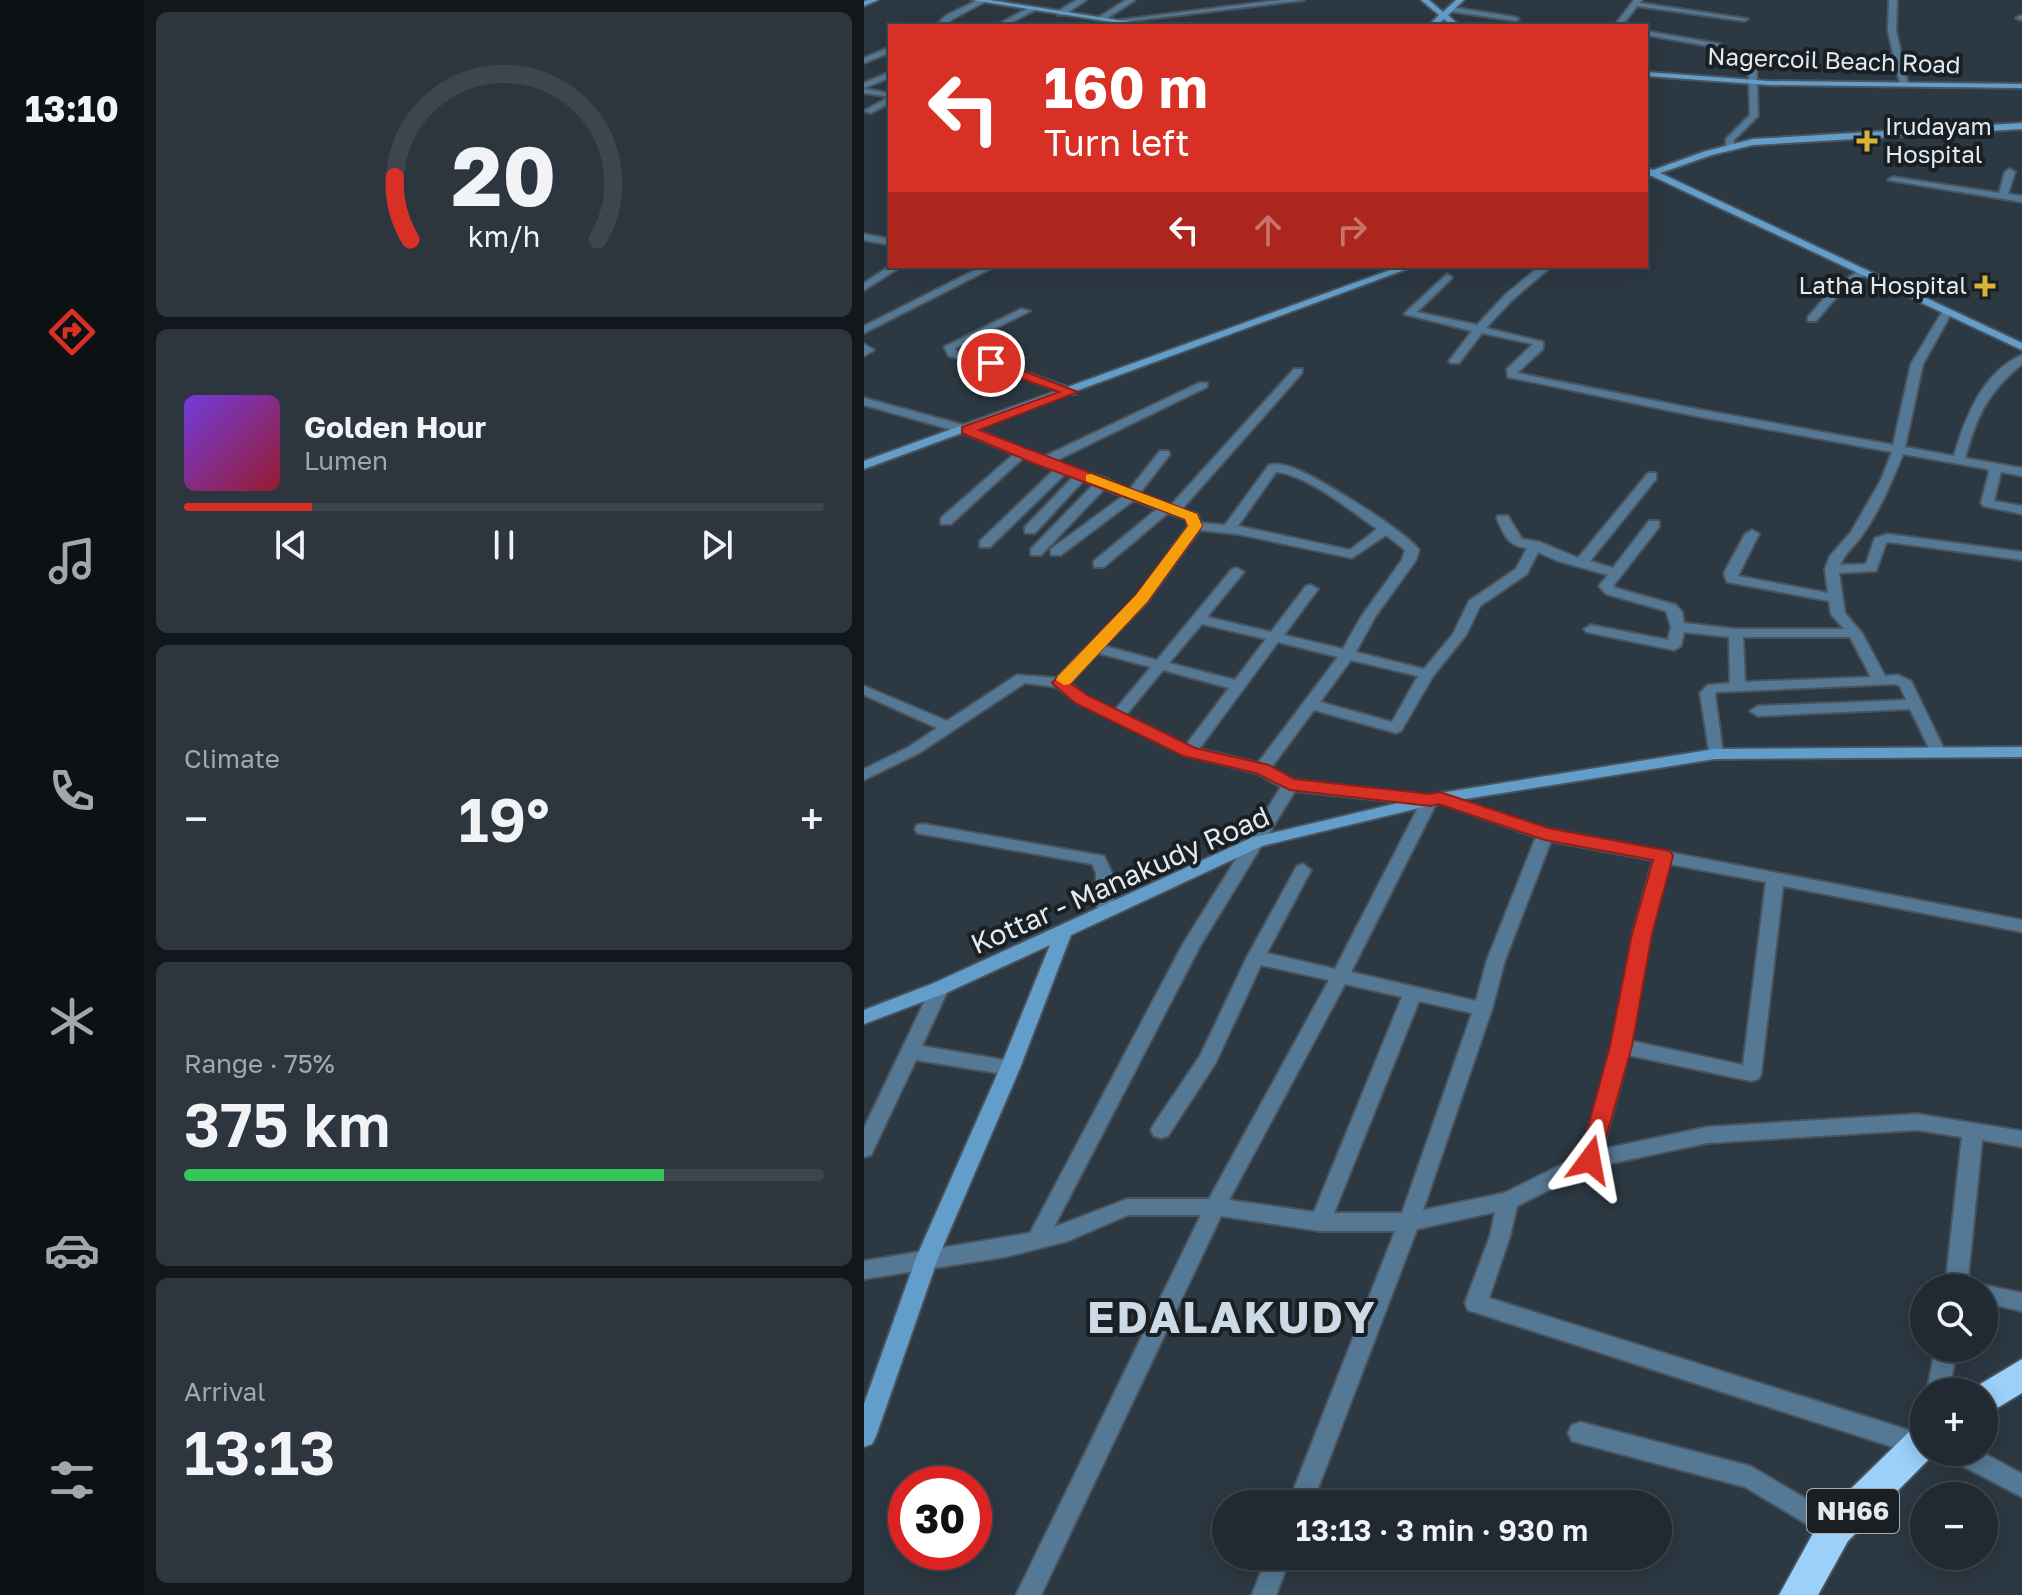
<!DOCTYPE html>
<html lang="en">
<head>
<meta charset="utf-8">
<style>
  :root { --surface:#212a32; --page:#2d363e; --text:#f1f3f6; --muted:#a2a7ac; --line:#3e464d; --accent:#d93025 }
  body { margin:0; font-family:"Golos Text",sans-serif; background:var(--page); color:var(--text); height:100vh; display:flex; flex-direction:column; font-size:30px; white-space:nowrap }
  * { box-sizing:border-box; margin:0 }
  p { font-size:26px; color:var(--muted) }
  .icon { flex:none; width:44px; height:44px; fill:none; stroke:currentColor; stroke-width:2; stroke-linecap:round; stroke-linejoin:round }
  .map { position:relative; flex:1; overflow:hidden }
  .drawer { display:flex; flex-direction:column; gap:12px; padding:12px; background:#12171c; width:720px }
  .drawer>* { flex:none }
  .banner { position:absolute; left:24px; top:24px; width:760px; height:244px; border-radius:0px; box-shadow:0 4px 20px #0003,0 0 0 2px var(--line); background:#d93025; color:#fff; overflow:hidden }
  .controls { position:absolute; left:1046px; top:1274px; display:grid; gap:16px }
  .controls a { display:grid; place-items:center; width:88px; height:88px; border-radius:50%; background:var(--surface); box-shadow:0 4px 20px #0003,0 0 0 2px var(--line); font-size:40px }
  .speed { position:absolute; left:24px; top:1466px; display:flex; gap:16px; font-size:40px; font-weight:700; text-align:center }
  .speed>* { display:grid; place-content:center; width:104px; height:104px; border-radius:50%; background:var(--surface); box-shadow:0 4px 20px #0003,0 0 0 2px var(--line); line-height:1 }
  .speed .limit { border:12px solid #d22; background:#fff; color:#111 }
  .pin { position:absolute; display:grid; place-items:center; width:68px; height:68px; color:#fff; margin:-34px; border:4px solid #fff; border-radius:50%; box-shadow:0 2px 8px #0007 }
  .me { position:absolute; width:88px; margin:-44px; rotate:13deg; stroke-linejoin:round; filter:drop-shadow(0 0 6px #0008) }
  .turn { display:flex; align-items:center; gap:28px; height:168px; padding:0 24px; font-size:36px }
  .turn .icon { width:104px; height:104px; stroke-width:2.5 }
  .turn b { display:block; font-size:56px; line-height:68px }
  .lanes { display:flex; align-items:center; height:76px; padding:0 24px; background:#0003; justify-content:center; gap:40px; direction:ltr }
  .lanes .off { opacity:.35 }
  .big { font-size:60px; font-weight:600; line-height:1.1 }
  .drawer .tile { flex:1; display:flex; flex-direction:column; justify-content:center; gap:12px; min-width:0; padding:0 28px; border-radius:12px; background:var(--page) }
  .drawer .dial { align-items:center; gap:0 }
  .dial svg { height:208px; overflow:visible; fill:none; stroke:var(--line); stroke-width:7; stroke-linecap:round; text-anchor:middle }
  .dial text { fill:var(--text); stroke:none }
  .song { display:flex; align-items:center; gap:24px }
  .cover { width:96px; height:96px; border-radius:12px; background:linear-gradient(135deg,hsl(260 70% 55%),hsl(350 70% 35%)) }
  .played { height:8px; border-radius:4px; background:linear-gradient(90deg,var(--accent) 20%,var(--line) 20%) }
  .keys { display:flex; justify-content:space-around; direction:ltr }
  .heat { display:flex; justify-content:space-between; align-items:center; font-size:44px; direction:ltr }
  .charge { height:12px; border-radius:6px; background:linear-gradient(90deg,#34c759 75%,var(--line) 0) }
  .trip { position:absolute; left:348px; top:1490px; width:460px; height:80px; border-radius:40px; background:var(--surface); box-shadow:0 4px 20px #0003,0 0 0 2px var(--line); font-weight:600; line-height:80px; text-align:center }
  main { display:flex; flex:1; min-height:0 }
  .menu { display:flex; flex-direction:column; width:144px; justify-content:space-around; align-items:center; background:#0d1114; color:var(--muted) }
  .menu .icon { width:56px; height:56px }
  .menu .on { color:var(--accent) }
  .menu b { font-size:36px; color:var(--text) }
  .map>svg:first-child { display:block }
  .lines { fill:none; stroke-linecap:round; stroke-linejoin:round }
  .street-casing { stroke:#49545e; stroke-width:4 }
  .secondary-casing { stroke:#49545e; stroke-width:4 }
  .highway-casing { stroke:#49545e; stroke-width:4 }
  .street { fill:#557994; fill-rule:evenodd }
  .secondary { fill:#629ec9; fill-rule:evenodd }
  .highway { fill:#9bd0f8; fill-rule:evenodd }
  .route { fill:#d93025; stroke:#8d1f18; stroke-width:2 }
  .slow { fill:#f59e0b }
  .poi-dot { fill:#d7b434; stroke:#191f23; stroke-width:3 }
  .labels { text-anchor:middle; stroke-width:8; stroke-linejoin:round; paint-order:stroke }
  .far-street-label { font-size:24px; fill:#e2eaf0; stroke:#191f23 }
  .far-poi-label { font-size:24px; fill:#e2eaf0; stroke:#191f23; text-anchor:start }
  .shield { fill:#191f23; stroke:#a6adb2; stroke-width:2 }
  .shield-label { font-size:26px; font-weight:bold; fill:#e2eaf0 }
  .street-label { font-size:28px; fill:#e2eaf0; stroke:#191f23 }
  .near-district-label { font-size:44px; font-weight:bold; letter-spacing:2px; fill:#cbdae6; stroke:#191f23 }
</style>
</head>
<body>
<main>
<nav class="menu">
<b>13:10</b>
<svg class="icon on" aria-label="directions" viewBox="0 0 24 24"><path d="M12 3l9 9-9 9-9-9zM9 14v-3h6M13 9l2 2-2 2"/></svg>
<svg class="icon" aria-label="music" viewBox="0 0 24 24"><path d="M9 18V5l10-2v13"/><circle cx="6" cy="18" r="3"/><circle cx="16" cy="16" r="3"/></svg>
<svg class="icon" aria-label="phone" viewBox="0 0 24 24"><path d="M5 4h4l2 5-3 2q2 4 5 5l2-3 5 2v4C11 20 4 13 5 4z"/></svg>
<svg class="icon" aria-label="climate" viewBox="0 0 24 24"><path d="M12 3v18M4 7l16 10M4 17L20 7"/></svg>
<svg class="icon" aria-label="car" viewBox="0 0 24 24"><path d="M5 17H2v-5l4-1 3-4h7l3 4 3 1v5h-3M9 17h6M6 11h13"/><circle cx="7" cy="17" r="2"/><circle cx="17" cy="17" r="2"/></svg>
<svg class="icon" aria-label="filters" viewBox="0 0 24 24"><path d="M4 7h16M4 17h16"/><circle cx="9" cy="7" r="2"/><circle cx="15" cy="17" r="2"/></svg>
</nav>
<section class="drawer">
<div class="tile dial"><svg viewBox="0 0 100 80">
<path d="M14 69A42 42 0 1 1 86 69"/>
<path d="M14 69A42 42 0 0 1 8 45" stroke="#d93025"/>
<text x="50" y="56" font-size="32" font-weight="700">20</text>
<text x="50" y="72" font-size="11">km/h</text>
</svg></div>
<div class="tile">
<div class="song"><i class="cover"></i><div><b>Golden Hour</b><p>Lumen</p></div></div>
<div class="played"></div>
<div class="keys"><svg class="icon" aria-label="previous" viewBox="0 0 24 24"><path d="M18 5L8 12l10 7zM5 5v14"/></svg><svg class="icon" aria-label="pause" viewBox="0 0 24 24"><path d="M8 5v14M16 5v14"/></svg><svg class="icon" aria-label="next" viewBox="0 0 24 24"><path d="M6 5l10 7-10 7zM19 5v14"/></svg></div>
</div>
<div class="tile"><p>Climate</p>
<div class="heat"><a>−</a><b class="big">19°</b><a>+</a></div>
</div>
<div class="tile"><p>Range · 75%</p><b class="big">375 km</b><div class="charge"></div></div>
<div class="tile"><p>Arrival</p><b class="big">13:13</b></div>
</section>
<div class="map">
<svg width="1158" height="1595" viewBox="0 0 1158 1595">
  <rect width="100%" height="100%" fill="#2c3842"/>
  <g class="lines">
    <defs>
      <g id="street">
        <polygon points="114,0 122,1 87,20 80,26 72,26 81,16"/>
        <polygon points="213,0 222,0 200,15 194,15 194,11"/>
        <polygon points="262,0 271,0 239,21 232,19"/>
        <polygon points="417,0 440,0 251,23 247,21"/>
        <polygon points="770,0 778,0 776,3 884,19 880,21 773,6 758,26 750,26"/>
        <polygon points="1025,0 1033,0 1032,31 1044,84 1040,86 1036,84 1024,31"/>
        <polygon points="166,7 173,9 141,26 131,26"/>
        <polygon points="587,7 651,17 655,19 651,21 584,11"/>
        <polygon points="1156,16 1158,16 1158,20 1152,18"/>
        <polygon points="782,31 856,44 860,46 856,48 782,35"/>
        <polygon points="23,48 26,48 26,53 0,63 0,58"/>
        <polygon points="888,51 892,53 894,116 870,140 870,147 866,150 862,147 862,139 886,115 884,53"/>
        <polygon points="23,73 26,73 26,78 0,88 0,83"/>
        <polygon points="0,89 26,93 26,97 0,93"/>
        <polygon points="23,98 26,98 26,103 7,113 0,111"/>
        <polygon points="1146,169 1151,172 1144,194 1158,196 1158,202 1024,180 1029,177 1135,193 1141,172"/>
        <polygon points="0,234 26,239 26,245 0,240"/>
        <polygon points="26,266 38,266 0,290 0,283"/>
        <polygon points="119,266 132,266 0,333 0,326"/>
        <path d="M676 266H688L648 300 622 328 679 342V349L653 373 827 408 1029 445 1047 364 1078 312 1083 309 1088 312 1059 364 1041 447 1090 456C1101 417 1119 372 1158 355V364C1124 392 1113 415 1101 458L1158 468V476L1137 472 1130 501 1158 506V514L1119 506 1117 503 1125 472 1123 469 1039 454C1028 481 1016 510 999 534 992 545 981 552 976 565L1002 564 1011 538 1024 534 1158 552V560L1025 542 1022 543 1012 571 975 573 981 613 998 633 1021 676 1034 675 1047 681 1081 751 1078 754H1068L1046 709 894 716 886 711 894 706 1042 700 1036 686 1031 684 853 692 851 694 859 754 856 757H846L836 693 844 685 866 683 865 637 820 632 817 646 810 650 722 632 720 629 727 625 804 640 807 627 802 611 742 594 735 586 744 575 694 561 674 552 663 574 616 606 602 635 569 676 537 731 532 733 450 710 407 768 430 780 569 796 576 793 684 829 1158 920V932L919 886 897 1074 894 1079 887 1081 764 1055 739 1149 843 1127 1053 1114 1158 1131V1147L1118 1140 1103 1288H1081L1098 1137 1053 1130 843 1143 730 1167 653 1206 646 1236 625 1298 1054 1433 1060 1435 1061 1452 1054 1455 604 1310 601 1303 626 1236 631 1212 553 1229 448 1504H424L531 1231H456L357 1216 177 1595H152L337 1215H264L204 1241 141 1257 0 1279V1261L166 1233 319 944 417 787 393 773 320 755 212 702 193 687 161 683 55 753 0 780V769L45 747 73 728 0 695V686L83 721 153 675 193 678 273 596 324 526 322 519 304 513 240 567H230V561L293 509 270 500 197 555H187V549L259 496 240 489 177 555H167V549L229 485 219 481 171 533H161V527L209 477 201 474 126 547H116V541L190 470 159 458 87 524H77V518L150 454 99 433 0 405V398L107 427 179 457 335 383H343V387L189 462 243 479 265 490 296 451H304L306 454 276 493 307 505 430 369H438V373L318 509 333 514 336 523 361 525 405 465C411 464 417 464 423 466 447 472 542 531 555 550L552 560 511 617 492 652 560 669 589 634 605 601 652 569 663 548C644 546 640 535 633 519L634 516H644L658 539 676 542 714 558 784 473H792V479L726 561 749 568 785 521H795V527L749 586 752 588 812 605 818 612 820 623 872 629H980L967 614 965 601 863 582 860 573 881 534 888 530 895 534 874 576 964 593 961 569 966 556 987 532 1016 482 1028 452 827 415 644 377 643 369 669 344 618 333 595 363H587L585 361 608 331 540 314 583 274 588 277 587 279 553 312 613 325 641 295ZM412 472C444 475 487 511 513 529L486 550 374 526ZM335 530 373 534 488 558 522 535 541 550 538 560 497 617 479 649 420 635 454 589 447 585 442 586 407 632 343 617 380 572 373 568 368 569 293 660 240 646 283 602ZM338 624 402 639 371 680 305 663ZM879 637H986L1007 677 881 682ZM414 642 474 657 394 763 335 749ZM234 653 287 667 251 710 222 696 206 683ZM487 660 554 676 528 722 456 702ZM299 670 365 688 322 745 262 715ZM431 791 556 804 471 969 403 953 447 870 439 864 433 866 383 957 336 1056 290 1124 287 1130 290 1136 297 1138 304 1136 351 1064 397 965 465 980 345 1199H263L190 1227 336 946ZM573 802 672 837 623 960 612 1001 487 972ZM687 841 789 860 769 934 748 1046 717 1155 640 1193 559 1210 628 1009 641 960ZM805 864 902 882 879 1065 767 1041 787 934ZM481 984 538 997 450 1212 365 1200ZM555 1001 608 1013 538 1213H470Z"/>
        <polygon points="994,271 1003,273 977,292 952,321 944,321 944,317 969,288"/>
        <polygon points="157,309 166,311 91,348 93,352 131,361 211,390 211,394 203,394 123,365 85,356 80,347"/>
        <polygon points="0,344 10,350 0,356"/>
        <polygon points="59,824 240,856 248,873 251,912 248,916 236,916 233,912 232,873 228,864 53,833 51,829 53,825"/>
        <polygon points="76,981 82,983 85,988 58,1046 146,1061 153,1063 156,1068 153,1073 146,1075 52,1060 7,1155 0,1157 0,1128 67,988 70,983"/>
        <polygon points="1120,1285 1158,1293 1158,1311 1120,1303 1120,1288 1112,1288"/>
        <polygon points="1071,1348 1093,1348 1085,1392 1063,1392"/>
        <polygon points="716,1422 886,1466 980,1521 983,1529 980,1537 971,1541 881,1487 708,1441 704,1433 708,1425"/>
        <polygon points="1083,1452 1118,1452 1158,1474 1158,1497 1087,1460"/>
        <polygon points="403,1556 427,1556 412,1595 388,1595"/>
      </g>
      <g id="secondary">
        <polygon points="4,0 14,0 0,6 0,1"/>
        <polygon points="108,0 126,0 292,26 273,26"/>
        <polygon points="557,0 565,0 579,12 592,0 600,0 584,15 596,26 588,26 580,19 572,26 564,26 575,15"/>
        <polygon points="782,72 905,81 1158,84 1158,88 905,85 782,76"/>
        <polygon points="1158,123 1158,129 889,145 848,155 796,173 1158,343 1158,350 788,176 782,176 782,167 789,170 842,151 889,139"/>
        <polygon points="537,266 551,266 0,469 0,461"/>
        <polygon points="1158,747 1158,757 851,759 576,803 398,846 207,935 156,1068 74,1258 12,1436 8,1444 0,1447 0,1404 52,1258 136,1068 186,945 82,993 0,1024 0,1010 70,983 387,838 576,793 851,749"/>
      </g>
      <g id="highway">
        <polygon points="1158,1359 1158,1393 1120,1416 1120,1392 1107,1392 1108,1389"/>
        <polygon points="1060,1424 1060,1452 1072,1452 984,1541 954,1595 915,1595 958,1517 1048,1429"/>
      </g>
    </defs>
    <use href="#street" class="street-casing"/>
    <use href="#secondary" class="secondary-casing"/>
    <use href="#highway" class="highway-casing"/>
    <use href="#street" class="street"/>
    <use href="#secondary" class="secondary"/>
    <use href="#highway" class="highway"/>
  </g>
  <polygon class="route" points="122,360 131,360 214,392 115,430 333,514 338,526 283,602 206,683 223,695 331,748 405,765 430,779 566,794 576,792 684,828 806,851 809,856 788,934 768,1046 734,1166 726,1169 718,1166 715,1160 746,1046 768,934 789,860 681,840 575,804 566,806 426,790 392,773 319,756 211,703 188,683 272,595 324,526 321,519 174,465 98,433 98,427 195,392 122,366"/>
  <polygon class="slow" points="227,474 333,514 338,526 283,602 206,684 200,685 192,680 194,676 272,595 324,526 321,519 222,481 222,475"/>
  <g class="poi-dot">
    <path d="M999 129h8v8h8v8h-8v8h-8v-8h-8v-8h8z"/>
    <path d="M1117 274h8v8h8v8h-8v8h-8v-8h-8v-8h8z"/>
  </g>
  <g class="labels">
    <g class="far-street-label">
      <text transform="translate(970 61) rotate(2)" y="8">Nagercoil Beach Road</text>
    </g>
    <g class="far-poi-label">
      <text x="1021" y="135">Irudayam<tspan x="1021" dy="28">Hospital</tspan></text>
      <text x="1103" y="294" text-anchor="end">Latha Hospital</text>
    </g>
    <rect class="shield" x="943" y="1489" width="92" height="44" rx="6"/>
    <g class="shield-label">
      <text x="989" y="1520">NH66</text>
    </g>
    <g class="street-label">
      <text transform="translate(256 880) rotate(-24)" y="10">Kottar - Manakudy Road</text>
    </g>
    <g class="near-district-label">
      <text x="368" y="1333">EDALAKUDY</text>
    </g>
  </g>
</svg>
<div class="controls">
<a><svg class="icon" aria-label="search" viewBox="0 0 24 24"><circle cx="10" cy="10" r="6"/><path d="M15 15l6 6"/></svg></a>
<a>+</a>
<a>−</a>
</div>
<div class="speed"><div class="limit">30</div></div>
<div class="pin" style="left:127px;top:363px;background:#d93025"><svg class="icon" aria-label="arrive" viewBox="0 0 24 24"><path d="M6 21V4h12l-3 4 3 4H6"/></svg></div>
<svg class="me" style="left:726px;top:1160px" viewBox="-20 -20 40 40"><path d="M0-17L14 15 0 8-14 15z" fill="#d93025" stroke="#fff" stroke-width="4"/></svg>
<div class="trip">13:13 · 3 min · 930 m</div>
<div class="banner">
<div class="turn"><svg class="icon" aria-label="left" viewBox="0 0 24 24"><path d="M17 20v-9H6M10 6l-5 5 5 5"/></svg><div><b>160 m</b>Turn left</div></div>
<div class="lanes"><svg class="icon" aria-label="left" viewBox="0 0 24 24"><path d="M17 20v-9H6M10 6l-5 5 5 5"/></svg><svg class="icon off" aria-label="ahead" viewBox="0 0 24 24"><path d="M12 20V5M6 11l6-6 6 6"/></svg><svg class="icon off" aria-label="right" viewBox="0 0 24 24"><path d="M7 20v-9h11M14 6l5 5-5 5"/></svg></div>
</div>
</div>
</main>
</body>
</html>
